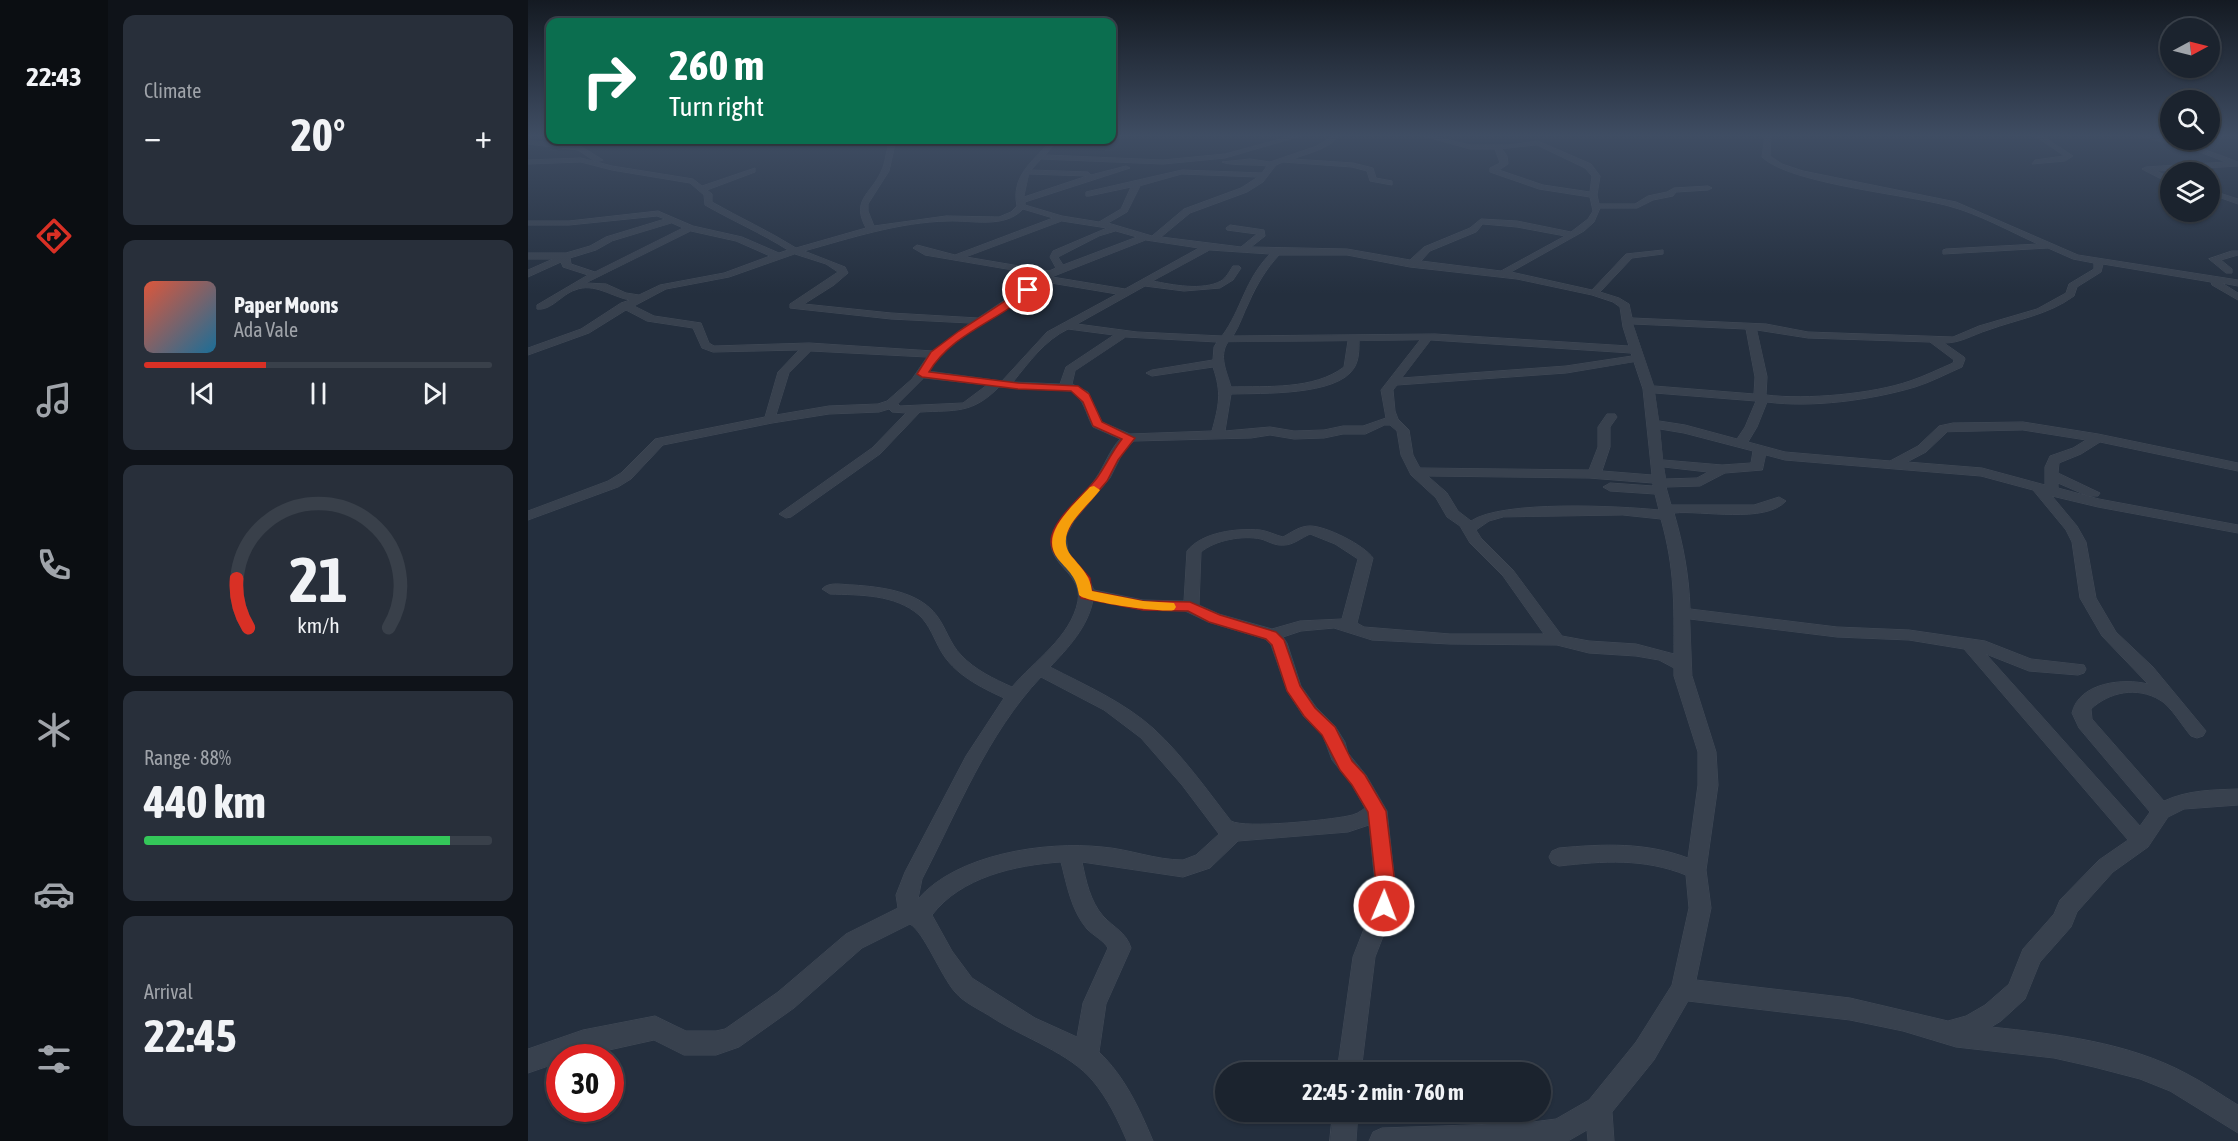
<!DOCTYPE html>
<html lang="en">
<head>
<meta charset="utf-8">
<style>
  :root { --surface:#1b232e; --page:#282f3a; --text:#f1f3f6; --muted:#a0a4aa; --line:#39404a; --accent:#d93025 }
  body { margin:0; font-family:"Asap Condensed",sans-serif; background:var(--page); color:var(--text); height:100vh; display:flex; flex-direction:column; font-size:22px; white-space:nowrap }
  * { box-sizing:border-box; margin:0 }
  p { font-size:20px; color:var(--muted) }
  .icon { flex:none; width:33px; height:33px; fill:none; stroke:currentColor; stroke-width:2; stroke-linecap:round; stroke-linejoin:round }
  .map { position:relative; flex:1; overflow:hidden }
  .side { display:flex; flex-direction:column; gap:15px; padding:15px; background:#0f1319; width:420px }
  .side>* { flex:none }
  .banner { position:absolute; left:18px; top:18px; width:570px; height:126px; border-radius:12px; box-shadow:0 2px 4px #0004,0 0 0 2px var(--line); background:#0b6e4f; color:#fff; overflow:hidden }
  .needle { width:39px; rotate:83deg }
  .tools { position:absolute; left:1632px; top:18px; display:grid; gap:12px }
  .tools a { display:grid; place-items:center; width:60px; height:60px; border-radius:50%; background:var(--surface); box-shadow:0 2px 4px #0004,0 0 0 2px var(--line); font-size:30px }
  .speed { position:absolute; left:18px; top:1044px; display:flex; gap:12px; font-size:30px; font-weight:700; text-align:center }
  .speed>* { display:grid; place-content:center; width:78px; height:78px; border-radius:50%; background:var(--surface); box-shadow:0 2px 4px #0004,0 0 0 2px var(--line); line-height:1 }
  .speed .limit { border:9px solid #d22; background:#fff; color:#111 }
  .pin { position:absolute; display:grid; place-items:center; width:51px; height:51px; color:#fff; margin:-26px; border:3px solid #fff; border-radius:50%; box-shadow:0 2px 6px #0007 }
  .me { position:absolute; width:66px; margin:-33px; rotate:1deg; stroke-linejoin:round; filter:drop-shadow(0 0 4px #0008) }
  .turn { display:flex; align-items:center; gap:21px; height:126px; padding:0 24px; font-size:27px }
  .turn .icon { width:78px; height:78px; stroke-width:2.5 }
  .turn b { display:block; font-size:42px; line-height:51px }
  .big { font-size:45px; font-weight:700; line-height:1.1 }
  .side .tile { flex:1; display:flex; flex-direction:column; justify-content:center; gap:9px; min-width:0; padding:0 21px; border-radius:12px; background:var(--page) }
  .side .dial { align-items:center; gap:0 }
  .dial svg { height:156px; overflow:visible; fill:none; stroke:var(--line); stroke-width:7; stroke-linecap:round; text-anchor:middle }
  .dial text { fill:var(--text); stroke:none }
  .song { display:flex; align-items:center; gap:18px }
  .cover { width:72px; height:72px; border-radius:9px; background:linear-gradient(135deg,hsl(10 70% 55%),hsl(200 70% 35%)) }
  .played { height:6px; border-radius:3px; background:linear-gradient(90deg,var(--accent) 35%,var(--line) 35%) }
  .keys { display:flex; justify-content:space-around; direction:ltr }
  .heat { display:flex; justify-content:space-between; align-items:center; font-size:33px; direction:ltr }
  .charge { height:9px; border-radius:4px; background:linear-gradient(90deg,#34c759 88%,var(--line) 0) }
  .trip { position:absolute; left:687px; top:1062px; width:336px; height:60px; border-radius:30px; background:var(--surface); box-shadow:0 2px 4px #0004,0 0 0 2px var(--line); font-weight:700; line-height:60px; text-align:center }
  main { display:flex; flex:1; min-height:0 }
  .tabs { display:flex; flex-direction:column; width:108px; justify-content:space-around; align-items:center; background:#0b0e12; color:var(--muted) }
  .tabs .icon { width:42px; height:42px }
  .tabs .selected { color:var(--accent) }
  .tabs b { font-size:27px; color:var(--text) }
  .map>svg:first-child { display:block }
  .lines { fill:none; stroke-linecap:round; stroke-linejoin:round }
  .street-casing { stroke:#414a57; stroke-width:1 }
  .street { fill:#38414e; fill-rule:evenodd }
  .route { fill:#d93025; stroke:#8d1f18; stroke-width:1.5 }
  .slow { fill:#f59e0b }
</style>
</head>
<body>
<main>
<nav class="tabs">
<b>22:43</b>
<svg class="icon selected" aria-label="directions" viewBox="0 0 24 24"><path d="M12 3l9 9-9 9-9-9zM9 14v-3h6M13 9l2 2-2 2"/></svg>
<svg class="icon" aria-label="music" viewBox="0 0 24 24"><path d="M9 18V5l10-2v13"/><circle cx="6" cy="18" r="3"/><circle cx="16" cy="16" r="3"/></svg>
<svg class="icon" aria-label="phone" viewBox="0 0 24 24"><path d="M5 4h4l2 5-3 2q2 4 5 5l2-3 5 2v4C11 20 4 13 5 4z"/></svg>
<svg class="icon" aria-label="climate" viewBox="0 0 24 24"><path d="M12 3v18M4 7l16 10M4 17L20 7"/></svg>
<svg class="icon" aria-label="car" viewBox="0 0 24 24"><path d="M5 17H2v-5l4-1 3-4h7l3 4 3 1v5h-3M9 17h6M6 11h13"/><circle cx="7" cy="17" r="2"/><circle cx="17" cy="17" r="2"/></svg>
<svg class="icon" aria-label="filters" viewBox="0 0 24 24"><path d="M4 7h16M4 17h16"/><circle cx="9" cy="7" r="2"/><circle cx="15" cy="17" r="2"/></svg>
</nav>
<section class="side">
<div class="tile"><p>Climate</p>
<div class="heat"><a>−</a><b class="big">20°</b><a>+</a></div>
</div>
<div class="tile">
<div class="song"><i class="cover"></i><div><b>Paper Moons</b><p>Ada Vale</p></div></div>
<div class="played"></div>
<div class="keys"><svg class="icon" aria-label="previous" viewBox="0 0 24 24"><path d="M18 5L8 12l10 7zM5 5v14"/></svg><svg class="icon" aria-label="pause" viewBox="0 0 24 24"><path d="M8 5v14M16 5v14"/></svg><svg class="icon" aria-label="next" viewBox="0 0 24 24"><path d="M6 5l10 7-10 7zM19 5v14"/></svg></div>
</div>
<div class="tile dial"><svg viewBox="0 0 100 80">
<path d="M14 69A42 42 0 1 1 86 69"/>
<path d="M14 69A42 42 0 0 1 8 44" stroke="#d93025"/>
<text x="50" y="56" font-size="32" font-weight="700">21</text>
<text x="50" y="72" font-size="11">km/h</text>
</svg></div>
<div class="tile"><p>Range · 88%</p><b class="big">440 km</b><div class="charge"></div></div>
<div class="tile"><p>Arrival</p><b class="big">22:45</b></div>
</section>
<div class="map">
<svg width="1710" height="1141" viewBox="0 0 1710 1141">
  <rect width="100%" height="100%" fill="#242f3e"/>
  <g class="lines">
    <defs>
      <g id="street">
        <path d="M767 135H776L697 158 635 164 513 159 503 170 560 172 563 175 598 166 602 168 497 202V205L534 216 571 222 593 209 603 187 561 196H558V192L654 170 734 173 739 166C727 164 703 166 694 162L722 159 742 162 789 146 805 135H811C802 149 780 153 765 159L825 163 845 168 848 178 864 181V185L842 181 839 171 824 167 755 162 748 165 735 182 719 192 662 213 633 237 713 247 729 234 699 230 698 228 702 225 736 230 737 236 723 247 819 249 882 260 896 247 942 228 953 219 989 221 1043 232 1060 219 1065 211 1062 197 1011 189 962 172V168L972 163 967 149H942L892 135H901L942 145H981L1010 141 1063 164 1072 176 1069 195 1071 204H1107L1120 196 1139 192 1146 188 1180 186 1184 188 1180 190 1148 192 1145 196 1125 200 1109 208H1072L1066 222 1056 231 983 272 1064 290 1098 254 1135 250V254L1104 258 1072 292 1091 298 1101 304 1104 318 1238 324 1280 332 1425 337 1451 326 1509 309 1538 293 1541 284 1566 269V263L1545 259 1520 248 1415 254V250L1418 249 1510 244C1481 231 1451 214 1421 206 1377 194 1263 184 1234 157L1237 135H1243L1242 156 1254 164 1275 171 1428 202 1550 255 1710 280V286L1694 283 1710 293V300L1684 285 1683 282 1575 264 1573 272 1549 287 1546 296C1520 315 1490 319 1460 330 1444 335 1433 343 1416 343L1436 357 1437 359 1434 367C1418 374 1403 382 1387 387 1343 400 1284 408 1239 402L1229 427 1220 442 1257 452 1362 461 1390 446 1411 426 1425 423 1495 422 1570 434 1710 463V471L1572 442 1553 454 1531 463 1530 473 1572 493 1570 496H1560L1530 483V488L1571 499 1710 525V533L1570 507 1524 496 1549 526 1558 542 1568 598 1588 632 1625 667 1678 731 1675 736 1669 738 1663 736C1655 727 1642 705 1632 700 1609 686 1581 692 1563 709L1564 719 1636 801C1660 790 1684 790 1710 789V805L1656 809 1640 817 1620 847 1585 872 1549 912 1543 927 1512 962 1497 999 1473 1021 1463 1027C1528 1034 1600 1042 1659 1074 1677 1083 1693 1095 1710 1105V1133L1642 1091 1612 1079 1566 1067 1526 1058 1428 1047 1375 1031 1322 1020 1160 1001 1126 1060 1084 1112 1086 1141H1060L1059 1130 1040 1141H841L845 1132 854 1128 997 1123 1028 1119 1061 1100 1108 1042 1144 985 1161 908 1158 875C1116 858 1075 861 1031 866L1024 863 1021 857 1024 851 1031 848C1076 844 1117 842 1160 858L1170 785V752L1146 676V668L1131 660 1108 656 1061 653 1029 645 922 644 844 640 806 628 773 631 755 637 759 643 773 686 788 707 807 726 817 742 820 753 838 775 859 811 867 883V906L847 957 833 1072H809L825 957 845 906 847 883 841 825 820 832 710 841 682 868 655 877 554 862C558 881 562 901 575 916 586 928 598 932 603 948L578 1004 571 1052C597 1077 611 1108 625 1141H599C590 1120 580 1099 565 1081 542 1053 496 1038 465 1018 453 1010 436 1003 427 992 413 976 396 932 382 924L334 948 266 1008 211 1047 188 1055H156L126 1040 45 1058H32V1062L0 1073V1049L55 1030 127 1016 158 1031H188L197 1029 250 992 318 934 370 908 368 895 377 872 438 756 476 698C452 687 426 674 413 651 406 639 402 625 391 615 367 594 332 595 302 594L294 589C301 581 315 585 325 585 353 587 391 591 409 616 418 628 422 644 433 655 447 670 466 679 484 687 506 661 543 637 550 601 554 575 526 568 523 545 520 522 557 496 568 478 577 465 581 451 592 439L565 427C557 413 557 400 543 391L471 387C444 414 428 410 392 412L352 454 263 517 258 518 251 514 344 448 378 413 364 412 361 409 351 412 301 414 244 423 135 445 103 479 90 487 0 520V511L80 481 93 473 127 439 237 417 250 372 271 350 185 352 174 348 165 328 119 321 98 310 61 333 0 355V348L53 329 93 303 102 300C84 297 66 282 47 290 34 294 23 311 9 309V305L60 275 35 267 33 262 0 277V270L25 259H0V253H38L62 246 78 237 137 219 129 216 41 225H0V221H41L130 211 165 226 214 237 251 253 260 250C233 233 205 221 177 205L176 195 162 183 84 170 53 162 0 164V160L53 158 84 166 165 179 174 186 227 168V172L179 190 184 194V202C212 218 241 231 268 248L338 228C323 200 342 195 353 172 358 162 358 150 362 140H368L361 171 340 204V211L346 226 418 216 471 217 483 212 489 206C483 176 504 162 521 143L494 142 491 140H530L517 155 635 160 697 154ZM1009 145 1057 168 1064 176 1062 192 1015 185 971 170 980 164 979 156 974 149ZM501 174 559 176 496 197ZM654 174 730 177 713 188 656 209 624 236 580 223 599 212 612 186ZM495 209 525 218 427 255 389 245 385 248 397 255 514 275 450 318 363 313 276 304 306 285 320 273 317 267 276 251C323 238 371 222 420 221 444 220 477 229 495 209ZM534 221 579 228 525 251 522 257 528 268 521 271 438 257ZM144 223 155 228 67 272 43 264 42 258 68 250 84 241ZM955 224 989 227 1037 236 973 271 893 261 902 251 948 232ZM163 231 208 241 242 256 196 273 132 285 111 295 98 293 78 284 58 283ZM588 231 609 237 535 265 530 257 571 236ZM618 240 671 248 597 289 524 277ZM682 250 742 254C716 281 714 309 694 336L609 332 549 324 617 286 656 291 692 288 705 280 713 268 711 266H705C701 272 698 278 693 281 675 291 644 285 625 281ZM267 254 298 264 310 272 262 304V308L363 319 442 323 405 351 281 343 186 346 181 343 173 323 126 316 106 306 138 289 201 277ZM751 255H819L882 267 989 279 1064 295 1085 302 1092 307 1095 327 1101 346 907 334 705 336C712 325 715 314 721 302 729 284 738 269 751 255ZM517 282 589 294 519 332 474 381 400 371C425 335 480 307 517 282ZM1105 324 1218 329 1227 377 1226 394 1126 386ZM540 329 586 335 538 367 532 384 485 382C501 362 517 340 540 329ZM1229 330 1280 338 1402 342 1426 360 1425 363C1411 369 1397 376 1382 381 1345 394 1278 400 1238 395L1239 377ZM598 337 689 342 686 347 685 360 624 370 618 373 624 376 685 367C694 393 691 405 684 431L602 434 574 422 560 392 544 384 547 371ZM892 340 853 390 858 418 835 426H815L796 430 766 431 742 427 697 431 703 394C733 393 809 396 826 368 831 360 831 350 831 341ZM903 340 1103 353 1104 356 1038 366 874 378ZM820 341 816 367C786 390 739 386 703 387 699 372 690 356 700 342ZM283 351 399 357 384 379 359 401 350 404 301 406 248 415 261 373ZM1106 362 1115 389 1124 475 1074 471 1082 447V427L1089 417 1087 414H1079L1070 427V447L1061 470 892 468 885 455 881 430 870 419 867 411 865 390 869 385 1038 373ZM396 378 459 385 435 403 372 406 370 404ZM1127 393 1228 401 1217 427 1209 439 1157 425 1131 421ZM857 425H862L869 431 873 455 883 475 908 498 919 517 932 526 942 543 975 576 1016 634H922L836 627 829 623 845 558C836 545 798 526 782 526 772 526 764 532 755 537 747 535 740 531 732 530 709 528 674 532 659 551L656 601 615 600 566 590 558 574 540 552 538 536 546 521 582 478 596 450 606 441 723 438 742 435 766 439 796 438 815 434H837ZM1132 429 1156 433 1225 451 1223 463 1194 465 1135 460ZM1495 430 1558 440 1545 448 1522 456 1517 467V485L1454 468 1379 462 1398 452 1419 432ZM1238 455 1257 460 1453 476 1505 490 1538 530 1544 542 1552 598 1574 636 1620 684C1596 678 1551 682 1544 713L1551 728 1622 812 1612 826 1458 654 1501 671 1550 675 1556 673 1558 669 1556 665 1503 659 1457 641 1381 630 1309 627 1162 609C1161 575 1155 544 1146 513 1174 510 1237 524 1258 501L1251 497 1226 505H1143L1138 487 1172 486 1197 473 1234 470ZM1136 467 1180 472 1169 478 1138 479ZM900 476 1061 478 1125 483V486L1082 483 1075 487 1082 491 1127 494 1131 510C1091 506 974 500 943 521L930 511 919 493ZM1095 515 1133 519C1147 569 1146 603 1146 654L1108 644 1061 641 1034 636 985 570 953 538 948 530 961 521 975 517ZM782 534 807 544 830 559 814 619 772 621 744 629 691 614 671 605 673 552C687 540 715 535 733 539 740 541 747 546 756 545 765 545 773 538 782 534ZM565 600 615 610 657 611 680 622 737 639 743 645 759 691 776 717 795 736 804 760 824 785 837 808C832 812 827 815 820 816 801 820 717 829 703 821 679 790 655 756 626 729 596 702 557 685 522 667 540 648 560 627 565 600ZM1162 619 1309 637 1381 640 1436 649 1600 840 1571 860 1532 900 1526 914 1495 949 1481 984 1457 1005 1438 1016 1420 1021 1322 998 1168 980 1183 908 1178 870 1190 785 1188 752 1164 676ZM513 677 576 710 613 738 654 785 691 834 668 855 655 860C627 860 601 849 574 847 517 841 429 854 390 899L394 879C430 810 459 734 513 677ZM533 862C539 885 543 910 559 929 566 936 575 940 580 948L555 1003 549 1037 507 1018 444 978 424 951 404 915C433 877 487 865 533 862Z"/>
        <polygon points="1506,135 1513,135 1545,156 1537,161 1504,164 1507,160 1536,156"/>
        <path d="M1608 135C1635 133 1684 152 1710 162V166L1628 171 1642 177V182H1639L1614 169 1618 167 1698 162 1669 151Z"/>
        <polygon points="0,140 54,147 75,160 68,162 50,150 0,144"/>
        <polygon points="1682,190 1710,199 1710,204 1682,194"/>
        <polygon points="1704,251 1710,251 1710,255 1693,260 1704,269 1704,273 1698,273 1681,259"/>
        <polygon points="805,1112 830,1112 828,1141 802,1141"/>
      </g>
    </defs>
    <use href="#street" class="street-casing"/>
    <use href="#street" class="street"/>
  </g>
  <linearGradient id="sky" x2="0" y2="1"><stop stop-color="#141a22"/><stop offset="0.46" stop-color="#3f4d63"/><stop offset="1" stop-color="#3f4d63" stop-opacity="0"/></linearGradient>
  <rect width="1710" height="294" fill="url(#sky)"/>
  <path class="route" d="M497 288 505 290C472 321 425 332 401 372L490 383 550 386 561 394 574 422 607 438 590 460 579 481 545 521 538 534 536 543 540 553 562 578 564 591 615 601 662 602 692 615 748 632 756 640 772 686 787 708 807 727 824 761 837 775 858 811 867 884 866 906 863 912 856 915 849 912 846 906 848 884 840 812 824 785 812 770 794 735 776 716 759 691 744 645 738 639 681 622 660 611 615 610 553 598C550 592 551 586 549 580 543 566 524 559 523 542 522 521 557 494 569 478 578 465 584 452 594 439L565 426 555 402 543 391 490 389 394 377 389 374 403 352 431 331Z"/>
  <path class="slow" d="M566 486 572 490C557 510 522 534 546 559 555 570 562 576 564 591L615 601 646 603 648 607 646 610C634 613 557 602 551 595 548 576 542 573 530 559 510 534 546 505 562 487Z"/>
</svg>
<div class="tools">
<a><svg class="needle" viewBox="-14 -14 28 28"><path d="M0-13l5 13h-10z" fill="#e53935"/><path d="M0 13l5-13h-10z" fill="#a0a4aa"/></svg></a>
<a><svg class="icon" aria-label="search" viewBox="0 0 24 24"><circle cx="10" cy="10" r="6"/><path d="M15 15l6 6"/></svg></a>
<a><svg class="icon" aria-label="layers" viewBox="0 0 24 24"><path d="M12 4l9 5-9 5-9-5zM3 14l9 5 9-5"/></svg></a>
</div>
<div class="speed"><div class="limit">30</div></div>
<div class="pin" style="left:500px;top:290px;background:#d93025"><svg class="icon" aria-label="arrive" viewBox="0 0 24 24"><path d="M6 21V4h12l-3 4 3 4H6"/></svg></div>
<svg class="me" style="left:856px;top:906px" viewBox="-20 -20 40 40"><circle r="17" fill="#d93025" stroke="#fff" stroke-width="3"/><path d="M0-11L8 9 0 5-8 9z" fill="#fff"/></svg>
<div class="trip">22:45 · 2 min · 760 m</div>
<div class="banner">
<div class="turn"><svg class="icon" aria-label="right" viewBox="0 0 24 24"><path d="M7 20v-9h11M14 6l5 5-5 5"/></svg><div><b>260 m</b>Turn right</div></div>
</div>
</div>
</main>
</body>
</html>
